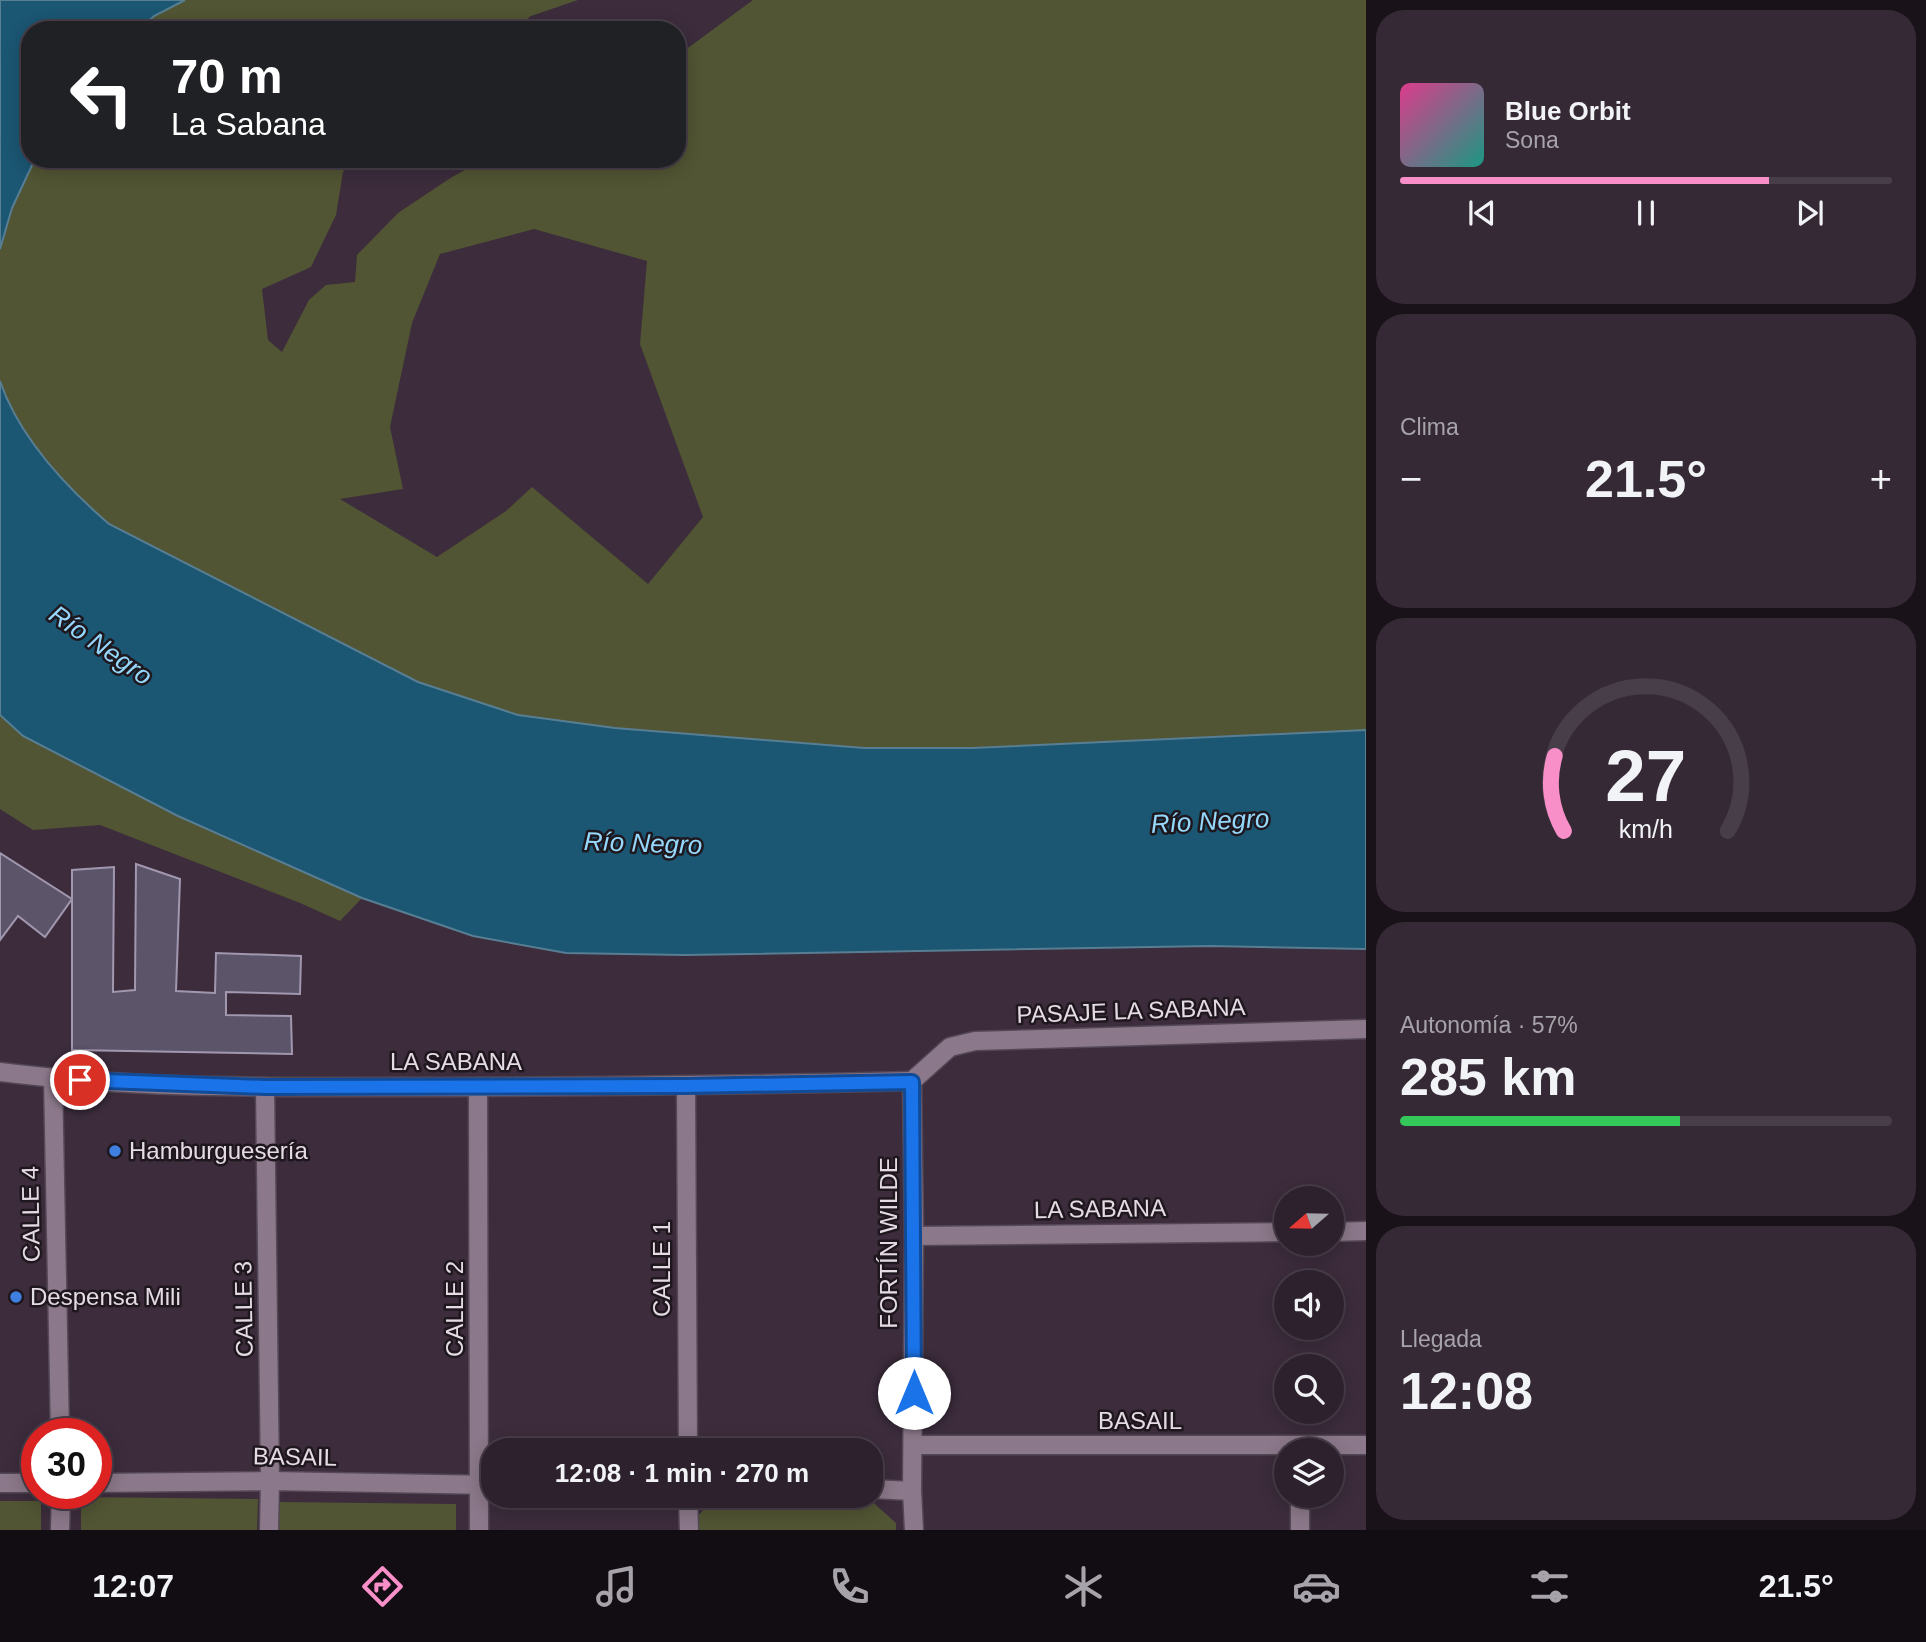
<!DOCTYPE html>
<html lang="es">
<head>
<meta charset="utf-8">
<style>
  :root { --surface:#2d212d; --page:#352935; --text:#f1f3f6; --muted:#a7a3aa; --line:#483e49; --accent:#f98fc8 }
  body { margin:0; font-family:Arial,sans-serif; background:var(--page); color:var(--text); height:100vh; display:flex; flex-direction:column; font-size:26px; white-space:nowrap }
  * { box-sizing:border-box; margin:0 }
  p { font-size:23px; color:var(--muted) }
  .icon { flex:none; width:38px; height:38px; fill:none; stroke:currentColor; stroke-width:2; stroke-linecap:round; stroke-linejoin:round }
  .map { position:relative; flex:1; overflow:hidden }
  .sheet { display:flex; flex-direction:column; gap:10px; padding:10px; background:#191219; width:560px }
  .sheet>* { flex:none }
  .banner { position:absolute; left:21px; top:21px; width:665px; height:147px; border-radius:28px; box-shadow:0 4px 18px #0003,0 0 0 2px var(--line); background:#202124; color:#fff; overflow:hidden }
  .needle { width:46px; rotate:250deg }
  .controls { position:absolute; left:1274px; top:1186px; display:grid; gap:14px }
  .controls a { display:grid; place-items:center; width:70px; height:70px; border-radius:50%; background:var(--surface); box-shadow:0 4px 18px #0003,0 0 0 2px var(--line); font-size:35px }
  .speed { position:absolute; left:21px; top:1418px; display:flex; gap:14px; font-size:35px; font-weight:700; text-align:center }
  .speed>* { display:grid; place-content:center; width:91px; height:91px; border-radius:50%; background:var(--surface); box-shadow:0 4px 18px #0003,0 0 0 2px var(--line); line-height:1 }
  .speed .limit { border:10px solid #d22; background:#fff; color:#111 }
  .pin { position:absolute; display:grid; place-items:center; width:60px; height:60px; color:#fff; margin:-30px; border:4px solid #fff; border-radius:50%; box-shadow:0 2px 7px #0007 }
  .me { position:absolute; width:77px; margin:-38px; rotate:0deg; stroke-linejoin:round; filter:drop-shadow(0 0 5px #0008) }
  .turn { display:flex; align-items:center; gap:24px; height:147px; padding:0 35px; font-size:32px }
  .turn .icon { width:91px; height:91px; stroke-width:2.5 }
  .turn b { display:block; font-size:49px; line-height:60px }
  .big { font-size:52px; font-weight:700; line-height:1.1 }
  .sheet .tile { flex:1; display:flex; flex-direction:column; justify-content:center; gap:10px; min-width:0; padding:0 24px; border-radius:28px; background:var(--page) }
  .sheet .dial { align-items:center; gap:0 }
  .dial svg { height:182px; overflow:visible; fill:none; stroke:var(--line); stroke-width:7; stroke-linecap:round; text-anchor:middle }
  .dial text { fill:var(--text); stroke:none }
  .song { display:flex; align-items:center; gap:21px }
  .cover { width:84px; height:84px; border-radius:10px; background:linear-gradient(135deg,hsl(330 70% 55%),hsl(170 70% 35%)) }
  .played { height:7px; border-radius:4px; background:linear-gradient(90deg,var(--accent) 75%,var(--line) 75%) }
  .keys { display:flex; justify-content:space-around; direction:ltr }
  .heat { display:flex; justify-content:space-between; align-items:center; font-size:38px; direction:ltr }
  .charge { height:10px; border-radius:5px; background:linear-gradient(90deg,#34c759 57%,var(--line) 0) }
  .trip { position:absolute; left:481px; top:1438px; width:402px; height:70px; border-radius:28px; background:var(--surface); box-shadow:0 4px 18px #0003,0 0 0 2px var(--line); font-weight:700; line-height:70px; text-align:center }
  .menu { display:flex; height:112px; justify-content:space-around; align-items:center; background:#120d12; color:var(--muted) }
  .menu .icon { width:49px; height:49px }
  .menu .on { color:var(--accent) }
  .menu b { font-size:32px; color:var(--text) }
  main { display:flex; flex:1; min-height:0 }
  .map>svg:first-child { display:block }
  .green { fill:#515533; fill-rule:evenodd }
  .water { fill:#1b5672; stroke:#587e94; stroke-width:2 }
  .building { fill:#5c5469; stroke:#a198af; stroke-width:2 }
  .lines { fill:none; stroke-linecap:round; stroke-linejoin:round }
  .street-casing { stroke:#554855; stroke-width:21 }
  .street { stroke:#8b788a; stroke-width:18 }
  .route-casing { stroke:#114b97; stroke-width:18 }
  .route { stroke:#1a73e8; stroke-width:12 }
  .shop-dot { fill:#3f7fe0; stroke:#1f171e; stroke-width:2.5 }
  .labels { text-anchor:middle; stroke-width:5; stroke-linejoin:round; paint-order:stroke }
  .street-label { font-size:24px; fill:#e5dbe5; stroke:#1f171e }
  .poi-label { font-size:24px; fill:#e5dbe5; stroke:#1f171e; text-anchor:start }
  .water-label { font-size:26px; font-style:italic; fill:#95d8fb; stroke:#1f171e }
</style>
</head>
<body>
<main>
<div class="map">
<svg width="1366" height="1530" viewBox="0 0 1366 1530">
  <rect width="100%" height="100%" fill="#3c2c3c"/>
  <g class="green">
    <polygon points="185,0 578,0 531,16 512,30 139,30 154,16"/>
    <path d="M753 0H1366V730L972 748H863L615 728 518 715 418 682 109 524C65 486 19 437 0 381V249L12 208 35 159H350L343 172 336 215 311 267 262 289 268 340 282 352 309 300 326 285 355 282 357 255 398 213 452 177 485 159H677V56ZM534 229 647 261 640 344 703 517 648 584 532 487 506 511 437 557 340 499 403 489 390 427 412 323 440 254Z"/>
    <polygon points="0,715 23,736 178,816 362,898 340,921 300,903 100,825 33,830 0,809"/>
    <polygon points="81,1497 258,1499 257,1530 81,1530"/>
    <polygon points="867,1497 896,1523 896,1530 696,1530 695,1520 707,1505"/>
    <rect x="0" y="1501" width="41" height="29"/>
    <polygon points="279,1502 456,1504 456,1530 279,1530"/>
  </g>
  <g class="water">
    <polygon points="0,0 185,0 154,16 139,30 30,30 30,159 35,159 12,208 0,249"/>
    <path d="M0 381C19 437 65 486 109 524L418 682 518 715 615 728 864 748H972L1366 730V949L1211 946 684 955 566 953 473 936 362 898 178 816 23 736 0 715Z"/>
  </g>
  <g class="building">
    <polygon points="0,853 72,899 45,937 18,916 0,940"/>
    <polygon points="136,864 180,879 176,991 215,993 216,953 301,956 300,994 226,992 226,1015 291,1016 292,1054 72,1050 72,870 114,867 113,992 135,990"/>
  </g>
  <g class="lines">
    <defs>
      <g id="street">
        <path d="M0 1072C133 1089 269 1087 403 1087 573 1087 742 1085 912 1081"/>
        <polyline points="53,1079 60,1433"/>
        <polyline points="912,1081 950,1047 975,1041 1366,1029"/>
        <polyline points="912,1081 914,1236 912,1491 914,1530"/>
        <polyline points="686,1086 688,1451"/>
        <polyline points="265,1087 270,1481 269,1530"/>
        <polyline points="478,1087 479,1530"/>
        <polyline points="1332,1232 1366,1231"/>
        <polyline points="914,1236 1286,1232"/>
        <polyline points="914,1445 1366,1445"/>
        <polyline points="0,1483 37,1483"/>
        <polyline points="96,1483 270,1481 494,1485"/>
        <polyline points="872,1489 912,1491"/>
        <polyline points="688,1496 689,1530"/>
        <polyline points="60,1530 61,1493"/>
        <polyline points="1300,1530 1300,1496"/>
      </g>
    </defs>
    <use href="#street" class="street-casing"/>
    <use href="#street" class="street"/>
  </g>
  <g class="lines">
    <defs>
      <polyline id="route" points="80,1080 265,1087 685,1086 912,1082 914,1393"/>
    </defs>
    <use href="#route" class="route-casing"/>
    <use href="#route" class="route"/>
  </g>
  <g class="shop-dot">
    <circle cx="115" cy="1151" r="7"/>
    <circle cx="16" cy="1297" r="7"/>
  </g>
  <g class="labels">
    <g class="street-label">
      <text transform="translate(1131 1011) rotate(-2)" y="8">PASAJE LA SABANA</text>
      <text x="456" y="1070">LA SABANA</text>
      <text transform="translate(1100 1209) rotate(-1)" y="8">LA SABANA</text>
      <text transform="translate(31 1214) rotate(-91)" y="8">CALLE 4</text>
      <text transform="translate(889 1243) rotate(-90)" y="8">FORTÍN WILDE</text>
      <text transform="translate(662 1269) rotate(-90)" y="8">CALLE 1</text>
      <text transform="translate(244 1309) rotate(-91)" y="8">CALLE 3</text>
      <text transform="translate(455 1309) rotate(-90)" y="8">CALLE 2</text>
      <text x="1140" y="1429">BASAIL</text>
      <text transform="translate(295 1457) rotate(1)" y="8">BASAIL</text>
    </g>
    <g class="poi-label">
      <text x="129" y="1159">Hamburguesería</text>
      <text x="30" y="1305">Despensa Mili</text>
    </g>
    <g class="water-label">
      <text transform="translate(101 645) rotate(35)" y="9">Río Negro</text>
      <text transform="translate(1210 821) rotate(-3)" y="9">Río Negro</text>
      <text transform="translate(643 843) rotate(2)" y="9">Río Negro</text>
    </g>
  </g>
</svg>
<div class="controls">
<a><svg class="needle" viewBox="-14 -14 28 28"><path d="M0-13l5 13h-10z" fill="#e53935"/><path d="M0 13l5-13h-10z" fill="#a7a3aa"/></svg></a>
<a><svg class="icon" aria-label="sound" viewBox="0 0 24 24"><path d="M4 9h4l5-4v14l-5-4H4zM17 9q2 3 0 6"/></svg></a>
<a><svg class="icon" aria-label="search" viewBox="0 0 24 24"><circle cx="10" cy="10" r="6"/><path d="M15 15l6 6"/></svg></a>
<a><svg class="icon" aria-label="layers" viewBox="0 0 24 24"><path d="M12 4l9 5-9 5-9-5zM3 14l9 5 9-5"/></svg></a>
</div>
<div class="speed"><div class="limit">30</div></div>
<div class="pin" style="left:80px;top:1080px;background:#d93025"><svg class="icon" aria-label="arrive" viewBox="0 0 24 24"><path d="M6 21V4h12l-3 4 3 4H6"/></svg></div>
<svg class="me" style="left:914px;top:1393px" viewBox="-20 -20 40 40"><circle r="19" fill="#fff"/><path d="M0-13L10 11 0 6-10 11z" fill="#1a73e8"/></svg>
<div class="trip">12:08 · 1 min · 270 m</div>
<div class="banner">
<div class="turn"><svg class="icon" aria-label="left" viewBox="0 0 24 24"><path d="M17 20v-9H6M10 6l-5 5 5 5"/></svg><div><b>70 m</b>La Sabana</div></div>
</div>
</div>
<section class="sheet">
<div class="tile">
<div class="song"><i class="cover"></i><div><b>Blue Orbit</b><p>Sona</p></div></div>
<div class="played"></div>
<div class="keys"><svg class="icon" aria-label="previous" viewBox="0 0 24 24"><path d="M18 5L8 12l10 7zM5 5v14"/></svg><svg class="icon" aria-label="pause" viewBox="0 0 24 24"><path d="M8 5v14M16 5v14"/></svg><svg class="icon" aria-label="next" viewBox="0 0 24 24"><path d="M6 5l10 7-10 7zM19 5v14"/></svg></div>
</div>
<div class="tile"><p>Clima</p>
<div class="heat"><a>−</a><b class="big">21.5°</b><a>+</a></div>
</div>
<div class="tile dial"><svg viewBox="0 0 100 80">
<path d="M14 69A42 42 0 1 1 86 69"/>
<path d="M14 69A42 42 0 0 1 10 36" stroke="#f98fc8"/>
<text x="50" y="56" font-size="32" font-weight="700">27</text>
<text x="50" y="72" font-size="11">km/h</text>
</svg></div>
<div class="tile"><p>Autonomía · 57%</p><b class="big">285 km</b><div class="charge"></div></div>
<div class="tile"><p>Llegada</p><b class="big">12:08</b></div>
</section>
</main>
<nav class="menu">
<b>12:07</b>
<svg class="icon on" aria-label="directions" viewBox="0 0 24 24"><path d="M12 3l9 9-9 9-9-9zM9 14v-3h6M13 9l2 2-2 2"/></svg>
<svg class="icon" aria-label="music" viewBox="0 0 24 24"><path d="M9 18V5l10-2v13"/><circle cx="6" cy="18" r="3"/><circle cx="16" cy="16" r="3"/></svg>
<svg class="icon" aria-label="phone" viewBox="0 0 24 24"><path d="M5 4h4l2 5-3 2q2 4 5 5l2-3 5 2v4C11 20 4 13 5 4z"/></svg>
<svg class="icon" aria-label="climate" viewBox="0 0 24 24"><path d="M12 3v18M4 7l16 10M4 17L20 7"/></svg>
<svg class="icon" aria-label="car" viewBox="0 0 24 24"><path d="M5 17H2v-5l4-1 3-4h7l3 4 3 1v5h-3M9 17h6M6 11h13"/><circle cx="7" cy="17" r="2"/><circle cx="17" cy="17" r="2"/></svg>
<svg class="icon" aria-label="filters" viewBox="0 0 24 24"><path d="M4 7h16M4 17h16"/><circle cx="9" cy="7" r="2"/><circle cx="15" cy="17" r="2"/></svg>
<b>21.5°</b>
</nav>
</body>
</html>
